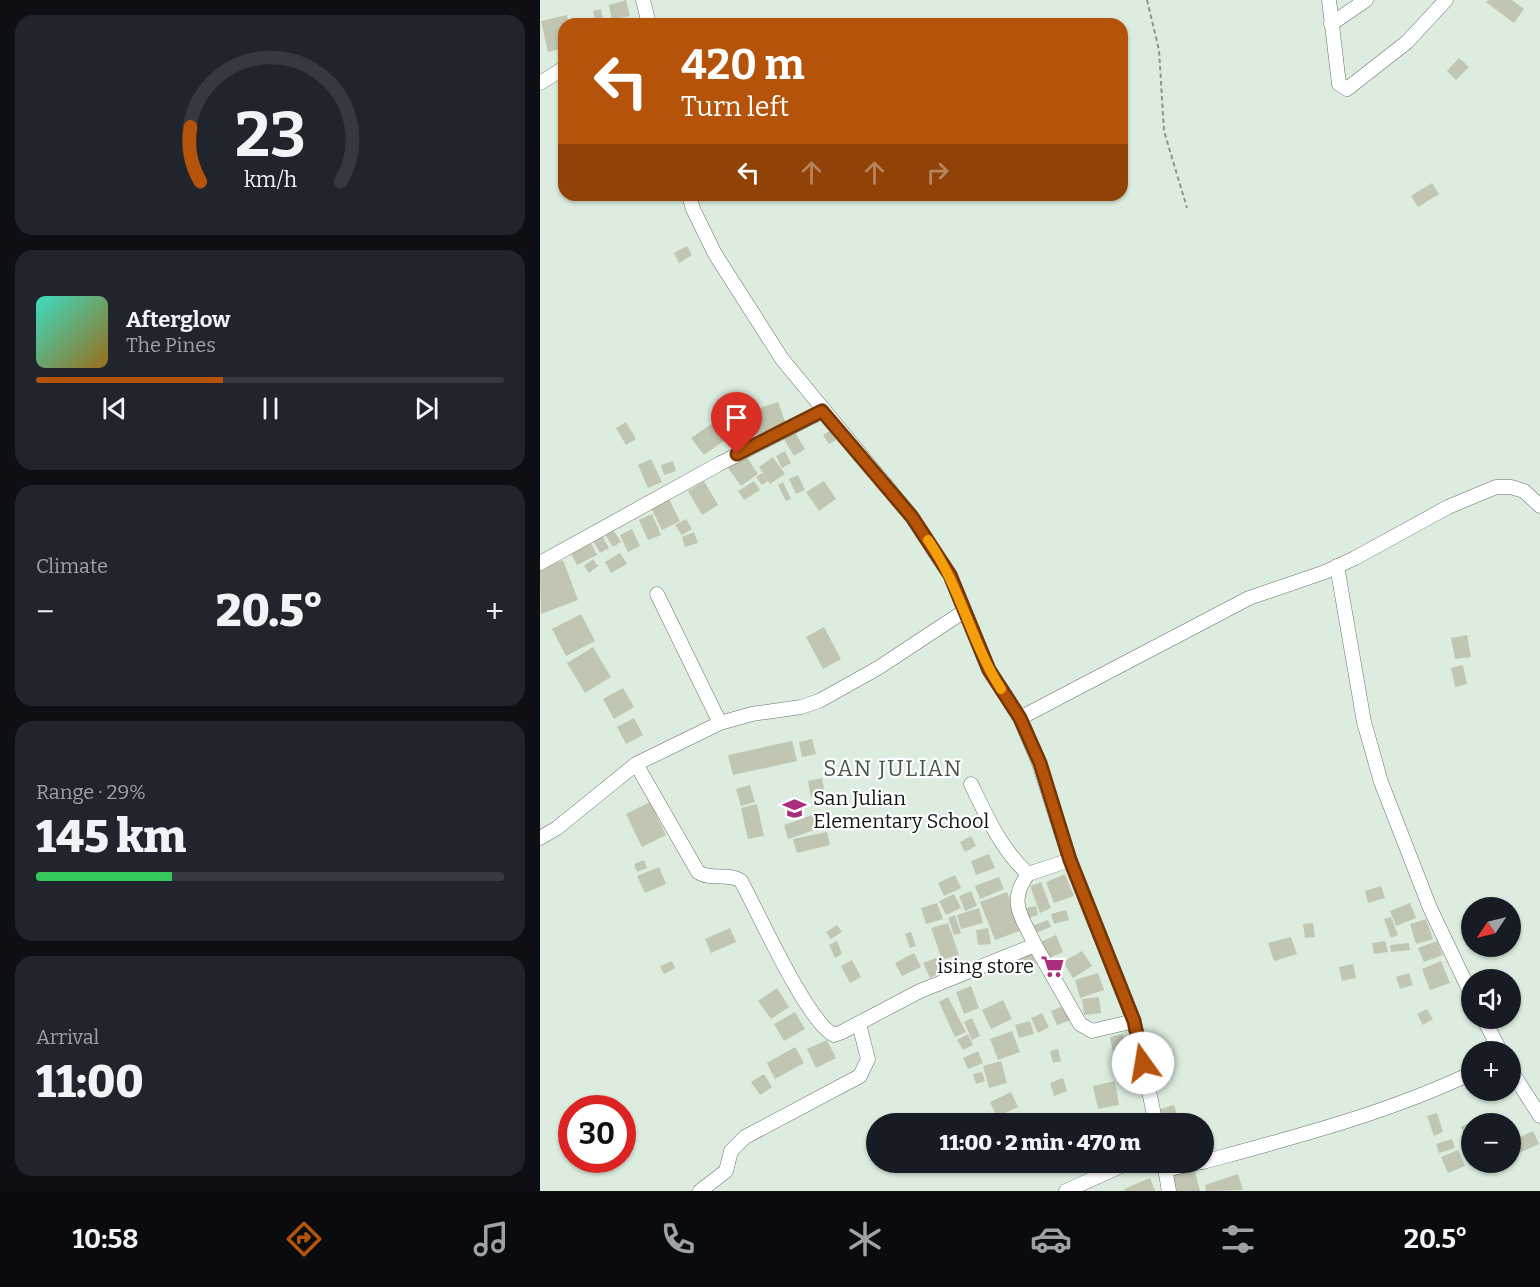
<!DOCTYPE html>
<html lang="en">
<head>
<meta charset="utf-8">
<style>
  :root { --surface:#171b24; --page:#20242c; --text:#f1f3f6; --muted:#9ea1a6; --line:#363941; --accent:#b45309 }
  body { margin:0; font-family:Bitter,serif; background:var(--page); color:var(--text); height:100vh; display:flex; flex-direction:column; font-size:22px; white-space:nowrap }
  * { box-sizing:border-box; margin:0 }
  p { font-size:20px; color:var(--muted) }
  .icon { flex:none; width:33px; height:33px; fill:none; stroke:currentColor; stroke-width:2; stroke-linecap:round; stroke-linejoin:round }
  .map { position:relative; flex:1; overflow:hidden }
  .details { display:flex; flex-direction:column; gap:15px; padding:15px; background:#0d0f14; width:540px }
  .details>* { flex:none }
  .top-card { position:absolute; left:18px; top:18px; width:570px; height:183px; border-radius:18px; box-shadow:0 2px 4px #0004; background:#b45309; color:#fff; overflow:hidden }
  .needle { width:39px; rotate:235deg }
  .tools { position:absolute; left:921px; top:897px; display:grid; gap:12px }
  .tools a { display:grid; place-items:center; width:60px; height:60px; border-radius:50%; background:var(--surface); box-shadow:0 2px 4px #0004; font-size:30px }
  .speed { position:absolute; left:18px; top:1095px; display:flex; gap:12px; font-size:30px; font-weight:700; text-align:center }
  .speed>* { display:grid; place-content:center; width:78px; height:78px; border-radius:50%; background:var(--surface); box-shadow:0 2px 4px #0004; line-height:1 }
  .speed .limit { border:9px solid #d22; background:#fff; color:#111 }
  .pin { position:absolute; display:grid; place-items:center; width:51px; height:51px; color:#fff; margin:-62px -26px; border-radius:50% 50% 50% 0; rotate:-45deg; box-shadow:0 0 6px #0007 }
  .pin .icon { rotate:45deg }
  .me { position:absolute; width:66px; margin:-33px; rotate:347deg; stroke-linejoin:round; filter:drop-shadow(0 0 4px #0008) }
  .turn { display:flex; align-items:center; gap:21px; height:126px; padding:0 24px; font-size:27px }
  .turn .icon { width:78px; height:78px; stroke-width:2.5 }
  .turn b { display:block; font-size:42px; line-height:51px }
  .lanes { display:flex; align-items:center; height:57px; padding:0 24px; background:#0003; justify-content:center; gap:30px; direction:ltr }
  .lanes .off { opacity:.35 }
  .big { font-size:45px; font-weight:800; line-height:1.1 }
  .details .tile { flex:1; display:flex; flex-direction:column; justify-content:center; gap:9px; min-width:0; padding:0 21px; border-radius:18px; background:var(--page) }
  .details .dial { align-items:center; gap:0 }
  .dial svg { height:156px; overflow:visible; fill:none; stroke:var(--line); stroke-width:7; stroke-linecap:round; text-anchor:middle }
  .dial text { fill:var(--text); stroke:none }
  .song { display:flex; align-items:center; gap:18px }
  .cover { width:72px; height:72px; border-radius:9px; background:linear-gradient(135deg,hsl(170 70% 55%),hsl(40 70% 35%)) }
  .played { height:6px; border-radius:3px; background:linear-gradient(90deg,var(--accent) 40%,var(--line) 40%) }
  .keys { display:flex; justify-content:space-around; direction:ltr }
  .heat { display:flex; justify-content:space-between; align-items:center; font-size:33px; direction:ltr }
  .charge { height:9px; border-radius:4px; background:linear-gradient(90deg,#34c759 29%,var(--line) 0) }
  .trip { position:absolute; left:326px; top:1113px; width:348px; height:60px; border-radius:30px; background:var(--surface); box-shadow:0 2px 4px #0004; font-weight:800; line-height:60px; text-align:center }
  .menu { display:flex; height:96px; justify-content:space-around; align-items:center; background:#090b0e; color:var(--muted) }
  .menu .icon { width:42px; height:42px }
  .menu .selected { color:var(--accent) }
  .menu b { font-size:27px; color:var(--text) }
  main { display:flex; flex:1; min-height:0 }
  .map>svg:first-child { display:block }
  .building { fill:#c1c6b3 }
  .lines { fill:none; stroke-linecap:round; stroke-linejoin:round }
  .minor-casing { stroke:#657468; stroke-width:15 }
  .path { stroke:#8a978c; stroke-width:2; stroke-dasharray:4.5 3; stroke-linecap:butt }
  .minor { stroke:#fff; stroke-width:14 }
  .route-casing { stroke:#753606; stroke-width:15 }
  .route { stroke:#b45309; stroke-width:10 }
  .slow { stroke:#f59e0b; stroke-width:10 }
  .labels { text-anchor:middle; stroke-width:4.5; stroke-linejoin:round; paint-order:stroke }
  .poi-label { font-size:20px; fill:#111712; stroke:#fff; text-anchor:start }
  .quarter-label { font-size:22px; letter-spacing:1.5px; fill:#48574b; stroke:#fff }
</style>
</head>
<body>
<main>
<section class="details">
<div class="tile dial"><svg viewBox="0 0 100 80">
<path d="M14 69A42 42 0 1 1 86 69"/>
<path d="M14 69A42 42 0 0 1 9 41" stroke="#b45309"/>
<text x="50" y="56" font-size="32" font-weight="700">23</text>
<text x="50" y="72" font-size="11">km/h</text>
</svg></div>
<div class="tile">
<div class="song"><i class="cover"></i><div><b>Afterglow</b><p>The Pines</p></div></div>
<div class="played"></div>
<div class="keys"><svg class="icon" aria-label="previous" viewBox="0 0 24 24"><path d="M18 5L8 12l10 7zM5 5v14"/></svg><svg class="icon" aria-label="pause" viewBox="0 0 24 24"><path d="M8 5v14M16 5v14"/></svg><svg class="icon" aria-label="next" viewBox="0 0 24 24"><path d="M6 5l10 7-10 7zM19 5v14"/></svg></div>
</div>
<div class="tile"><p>Climate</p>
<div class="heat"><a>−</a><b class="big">20.5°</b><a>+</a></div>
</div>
<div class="tile"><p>Range · 29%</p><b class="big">145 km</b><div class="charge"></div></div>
<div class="tile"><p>Arrival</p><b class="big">11:00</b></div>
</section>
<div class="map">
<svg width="1000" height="1191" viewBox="0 0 1000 1191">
  <rect width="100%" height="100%" fill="#dceddf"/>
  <g class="building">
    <polygon points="86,0 90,16 72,20 69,5"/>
    <polygon points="948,0 972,0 984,9 974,23 946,2"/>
    <polygon points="61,9 64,24 56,24 53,11"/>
    <polygon points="27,15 29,24 24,24 24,48 8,52 1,21"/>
    <polygon points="919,58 929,67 916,80 907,71"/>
    <polygon points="892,183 899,194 878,207 871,196"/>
    <polygon points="147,246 152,255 139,263 134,253"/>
    <polygon points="238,402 246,424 213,436 205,413"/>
    <polygon points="86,422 96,439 86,445 76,428"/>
    <polygon points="173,423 185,440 164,455 151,438"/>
    <polygon points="253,429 265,449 254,456 242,436"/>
    <polygon points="290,431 296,440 289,444 283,435"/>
    <polygon points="245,451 251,463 242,468 236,456"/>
    <polygon points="206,456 218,474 201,486 188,468"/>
    <polygon points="233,457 245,474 230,484 219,467"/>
    <polygon points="111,459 122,482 108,488 98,465"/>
    <polygon points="133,461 136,471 124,475 121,465"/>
    <polygon points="222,473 228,481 222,485 216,477"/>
    <polygon points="258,475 265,490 256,494 249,479"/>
    <polygon points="164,481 178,505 162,515 148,491"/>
    <polygon points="214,481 220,490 204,500 198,491"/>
    <polygon points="284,481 296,499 279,511 266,492"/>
    <polygon points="243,482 251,499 246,501 238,485"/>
    <polygon points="128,497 140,521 122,530 110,506"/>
    <polygon points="112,514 121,535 108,540 99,520"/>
    <polygon points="146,519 152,529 142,535 135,525"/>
    <polygon points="72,528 81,542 73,547 64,533"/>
    <polygon points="92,529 100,546 88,552 80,535"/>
    <polygon points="60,532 69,548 60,553 51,537"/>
    <polygon points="154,532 158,543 145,547 142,537"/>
    <polygon points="49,539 57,555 37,565 29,550"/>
    <polygon points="80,553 87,564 71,573 65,562"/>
    <polygon points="53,559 58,566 49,573 44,566"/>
    <polygon points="23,560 38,600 1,614 0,569"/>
    <polygon points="41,614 55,641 26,656 12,629"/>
    <polygon points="284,627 301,659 283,669 266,637"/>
    <polygon points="927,635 931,657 915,659 911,638"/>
    <polygon points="53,647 71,677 45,693 27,663"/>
    <polygon points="923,665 927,684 915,687 911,668"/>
    <polygon points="83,688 94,707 74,719 63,699"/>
    <polygon points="94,718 103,735 86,744 77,727"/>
    <polygon points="272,739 276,754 262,757 259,742"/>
    <polygon points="252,741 257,761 193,775 188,755"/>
    <polygon points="282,778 285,794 271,797 268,781"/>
    <polygon points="210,785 215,802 201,806 196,789"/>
    <polygon points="110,802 126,835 102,847 86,814"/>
    <polygon points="217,804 224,836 208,839 201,808"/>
    <polygon points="275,814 280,828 248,839 244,825"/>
    <polygon points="287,832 290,845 257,853 253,839"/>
    <polygon points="431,836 436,846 425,852 420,842"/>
    <polygon points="449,854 455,868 436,875 431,861"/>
    <polygon points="104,860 107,868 97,872 94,864"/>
    <polygon points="119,867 126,884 105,893 97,876"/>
    <polygon points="525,874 534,896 514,903 506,882"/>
    <polygon points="415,875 421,888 404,896 398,883"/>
    <polygon points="459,877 464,889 440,899 435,886"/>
    <polygon points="501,882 511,908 500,913 490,886"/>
    <polygon points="841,886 845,898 828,903 825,891"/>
    <polygon points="431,891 437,906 425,911 419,896"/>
    <polygon points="467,892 482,930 455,940 440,902"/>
    <polygon points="414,894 421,908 406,915 399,901"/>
    <polygon points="397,903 403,919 386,924 381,908"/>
    <polygon points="870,903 876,918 856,926 850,911"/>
    <polygon points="496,906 498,915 485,919 482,909"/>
    <polygon points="439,908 443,923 421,929 417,915"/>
    <polygon points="526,910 529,920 514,924 511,914"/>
    <polygon points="415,915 421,933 414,935 408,918"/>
    <polygon points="851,917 858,935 851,938 844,919"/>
    <polygon points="886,919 893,939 876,944 870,924"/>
    <polygon points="508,920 511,927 495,933 492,926"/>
    <polygon points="408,923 419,955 402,960 391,928"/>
    <polygon points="773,923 775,937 765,938 763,924"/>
    <polygon points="297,925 302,932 291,939 286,932"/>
    <polygon points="190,928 196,942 171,953 165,939"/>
    <polygon points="448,928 451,944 438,945 436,930"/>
    <polygon points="371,932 376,946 370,948 365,934"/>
    <polygon points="516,935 523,952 505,960 498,943"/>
    <polygon points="751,937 757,954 734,961 728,943"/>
    <polygon points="297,941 302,954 295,958 289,945"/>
    <polygon points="845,941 848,952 834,954 832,943"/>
    <polygon points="897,941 903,955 884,962 878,948"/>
    <polygon points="869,943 870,950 851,952 850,945"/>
    <polygon points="490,950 496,964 477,972 472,958"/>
    <polygon points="542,951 552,966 533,978 523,962"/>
    <polygon points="374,953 381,967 362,976 355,963"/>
    <polygon points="396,958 402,972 390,978 383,963"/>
    <polygon points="312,960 321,977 310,983 301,966"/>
    <polygon points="132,961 135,968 124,974 120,966"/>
    <polygon points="901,961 910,983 890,990 882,969"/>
    <polygon points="813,964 816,978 802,981 799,967"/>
    <polygon points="470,965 474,973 468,975 464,968"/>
    <polygon points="558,973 564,990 540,998 535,980"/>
    <polygon points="869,973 873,985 860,989 856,977"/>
    <polygon points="431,986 439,1008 424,1014 416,992"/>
    <polygon points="237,988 249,1007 231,1019 218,1001"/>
    <polygon points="408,997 426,1032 415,1037 399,1002"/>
    <polygon points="559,997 561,1013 544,1015 542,999"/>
    <polygon points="463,1000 472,1019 451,1029 442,1010"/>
    <polygon points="525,1005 531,1020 517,1025 511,1011"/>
    <polygon points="887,1009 893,1019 883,1025 877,1014"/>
    <polygon points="255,1012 265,1029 244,1041 234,1024"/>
    <polygon points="502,1013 509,1027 498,1033 491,1018"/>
    <polygon points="432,1018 440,1036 432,1040 424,1022"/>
    <polygon points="490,1021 494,1034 479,1038 475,1025"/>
    <polygon points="472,1031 480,1052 458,1060 450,1039"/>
    <polygon points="428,1034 433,1045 423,1050 417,1040"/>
    <polygon points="583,1034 586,1049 573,1052 570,1037"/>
    <polygon points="287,1040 296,1058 276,1068 267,1049"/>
    <polygon points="255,1047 264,1063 235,1079 227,1063"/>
    <polygon points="518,1049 521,1061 513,1063 510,1051"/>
    <polygon points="438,1051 443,1063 428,1069 423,1058"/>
    <polygon points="461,1061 467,1083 449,1088 443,1066"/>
    <polygon points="442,1072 445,1081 436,1084 433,1074"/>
    <polygon points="224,1074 232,1087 220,1095 211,1082"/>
    <polygon points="523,1078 527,1091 514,1096 510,1083"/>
    <polygon points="575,1081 579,1105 558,1109 553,1086"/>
    <polygon points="471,1092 478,1107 457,1117 450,1102"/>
    <polygon points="634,1105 639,1121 621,1124 617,1110"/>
    <polygon points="897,1113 903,1132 894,1136 887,1116"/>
    <polygon points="479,1118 481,1124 463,1124 463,1123"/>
    <polygon points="935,1120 937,1124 932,1124 932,1143 929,1144 921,1127"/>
    <polygon points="993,1131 999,1144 979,1153 973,1140"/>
    <polygon points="912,1139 915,1148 899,1153 896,1144"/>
    <polygon points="918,1150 925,1166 908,1173 901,1157"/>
    <polygon points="654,1168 660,1191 635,1191 631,1174"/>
    <polygon points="698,1174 703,1190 666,1191 665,1185"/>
    <polygon points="610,1178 615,1191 585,1191 584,1189"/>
  </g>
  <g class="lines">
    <defs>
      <g id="minor">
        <polyline points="103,0 109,24"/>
        <polyline points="789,0 799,84 807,89 867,42 906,0"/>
        <polyline points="791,24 826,0"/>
        <polyline points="0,83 24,68"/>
        <polyline points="149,195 153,209 175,254 242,359 372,517 410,575 449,670 480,718 499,763 530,860 594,1021 616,1124"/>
        <polyline points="0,563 179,464 283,411"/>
        <polyline points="797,566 824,722 841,782 890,908 932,996"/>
        <polyline points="117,594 180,723"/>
        <polyline points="480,718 709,598 785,572 815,558 908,507 956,487 971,487 984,491 1000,506"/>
        <path d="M96 764 158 872C171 881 189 872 201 881 218 912 267 1022 294 1035L302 1032 380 991 495 945 540 1024 552 1031 594 1021"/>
        <path d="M431 784C447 817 461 849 488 874"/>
        <polyline points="0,838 17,828 96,764 180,723 212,714 261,707 279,701 338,668 423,612"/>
        <path d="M495 945C482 916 467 903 488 874L530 860"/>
        <polyline points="943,1018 961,1052"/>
        <polyline points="970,1069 1000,1116"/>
        <path d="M663 1162C755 1137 845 1114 932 1073"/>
        <polyline points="624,1163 629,1191"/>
        <polyline points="625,1170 661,1162"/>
        <polyline points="160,1191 186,1171 191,1151 205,1137 320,1076 328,1059 319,1024"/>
        <polyline points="526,1191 590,1162"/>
      </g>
    </defs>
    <use href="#minor" class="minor-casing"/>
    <polyline class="path" points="607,0 619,50 624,131 647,208"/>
    <use href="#minor" class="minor"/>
  </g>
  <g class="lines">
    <defs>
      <polyline id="route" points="197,454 282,411 372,517 410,575 449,670 480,718 500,763 530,860 594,1021 603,1063"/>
    </defs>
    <use href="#route" class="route-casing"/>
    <use href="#route" class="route"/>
    <path class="slow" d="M388 540C420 586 431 642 461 689"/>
  </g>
  <defs>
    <symbol id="school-bare" viewBox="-9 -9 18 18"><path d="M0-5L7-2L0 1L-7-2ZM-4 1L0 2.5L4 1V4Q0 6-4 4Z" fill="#ab2d7e" stroke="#fff" stroke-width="2.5" paint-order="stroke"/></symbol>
    <symbol id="supermarket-bare" viewBox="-9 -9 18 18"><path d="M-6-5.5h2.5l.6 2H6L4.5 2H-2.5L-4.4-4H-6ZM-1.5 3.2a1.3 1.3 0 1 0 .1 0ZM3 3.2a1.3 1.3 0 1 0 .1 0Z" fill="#ab2d7e" stroke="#fff" stroke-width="2.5" paint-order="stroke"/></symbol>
  </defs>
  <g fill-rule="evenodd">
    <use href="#school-bare" x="238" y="792" width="33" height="33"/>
    <use href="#supermarket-bare" x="496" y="950" width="33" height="33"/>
  </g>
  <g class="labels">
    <g class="poi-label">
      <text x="273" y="805">San Julian<tspan x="273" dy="23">Elementary School</tspan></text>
      <text x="494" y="973" text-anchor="end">ising store</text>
    </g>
    <g class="quarter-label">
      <text x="353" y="776">SAN JULIAN</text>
    </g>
  </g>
</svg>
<div class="tools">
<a><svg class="needle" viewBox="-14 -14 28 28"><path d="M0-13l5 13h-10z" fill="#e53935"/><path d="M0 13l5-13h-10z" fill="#9ea1a6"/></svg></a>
<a><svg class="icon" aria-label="sound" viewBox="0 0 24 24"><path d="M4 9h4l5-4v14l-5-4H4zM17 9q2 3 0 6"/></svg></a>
<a>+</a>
<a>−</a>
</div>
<div class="speed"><div class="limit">30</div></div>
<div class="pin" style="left:197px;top:454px;background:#d93025"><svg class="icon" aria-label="arrive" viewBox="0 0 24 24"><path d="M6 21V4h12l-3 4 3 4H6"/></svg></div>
<svg class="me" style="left:603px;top:1063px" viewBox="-20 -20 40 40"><circle r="19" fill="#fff"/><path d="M0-13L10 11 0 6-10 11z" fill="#b45309"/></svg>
<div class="trip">11:00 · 2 min · 470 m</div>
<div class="top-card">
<div class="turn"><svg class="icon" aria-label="left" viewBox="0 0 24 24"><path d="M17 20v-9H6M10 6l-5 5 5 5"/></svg><div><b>420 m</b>Turn left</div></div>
<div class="lanes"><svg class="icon" aria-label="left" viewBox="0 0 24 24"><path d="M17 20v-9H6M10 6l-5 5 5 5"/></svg><svg class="icon off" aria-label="ahead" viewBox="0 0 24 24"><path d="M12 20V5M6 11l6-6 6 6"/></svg><svg class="icon off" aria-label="ahead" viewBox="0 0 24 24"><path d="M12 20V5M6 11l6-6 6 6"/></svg><svg class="icon off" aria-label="right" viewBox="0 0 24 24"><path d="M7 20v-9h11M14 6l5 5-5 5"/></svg></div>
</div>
</div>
</main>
<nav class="menu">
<b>10:58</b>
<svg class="icon selected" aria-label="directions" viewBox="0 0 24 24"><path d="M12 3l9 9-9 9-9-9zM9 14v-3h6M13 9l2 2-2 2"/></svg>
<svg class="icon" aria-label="music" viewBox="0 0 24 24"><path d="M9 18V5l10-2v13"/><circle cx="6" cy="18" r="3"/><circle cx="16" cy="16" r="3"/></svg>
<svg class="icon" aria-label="phone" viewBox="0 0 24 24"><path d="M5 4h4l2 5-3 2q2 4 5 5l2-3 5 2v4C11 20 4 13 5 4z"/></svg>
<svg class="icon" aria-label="climate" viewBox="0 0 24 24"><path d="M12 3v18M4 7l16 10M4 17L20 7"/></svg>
<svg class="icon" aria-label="car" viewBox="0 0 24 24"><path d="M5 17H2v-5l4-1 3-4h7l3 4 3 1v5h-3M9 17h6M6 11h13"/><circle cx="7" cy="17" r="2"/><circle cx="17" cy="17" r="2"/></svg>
<svg class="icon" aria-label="filters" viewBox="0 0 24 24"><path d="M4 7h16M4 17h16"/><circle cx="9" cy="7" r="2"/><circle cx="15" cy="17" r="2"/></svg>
<b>20.5°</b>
</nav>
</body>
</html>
